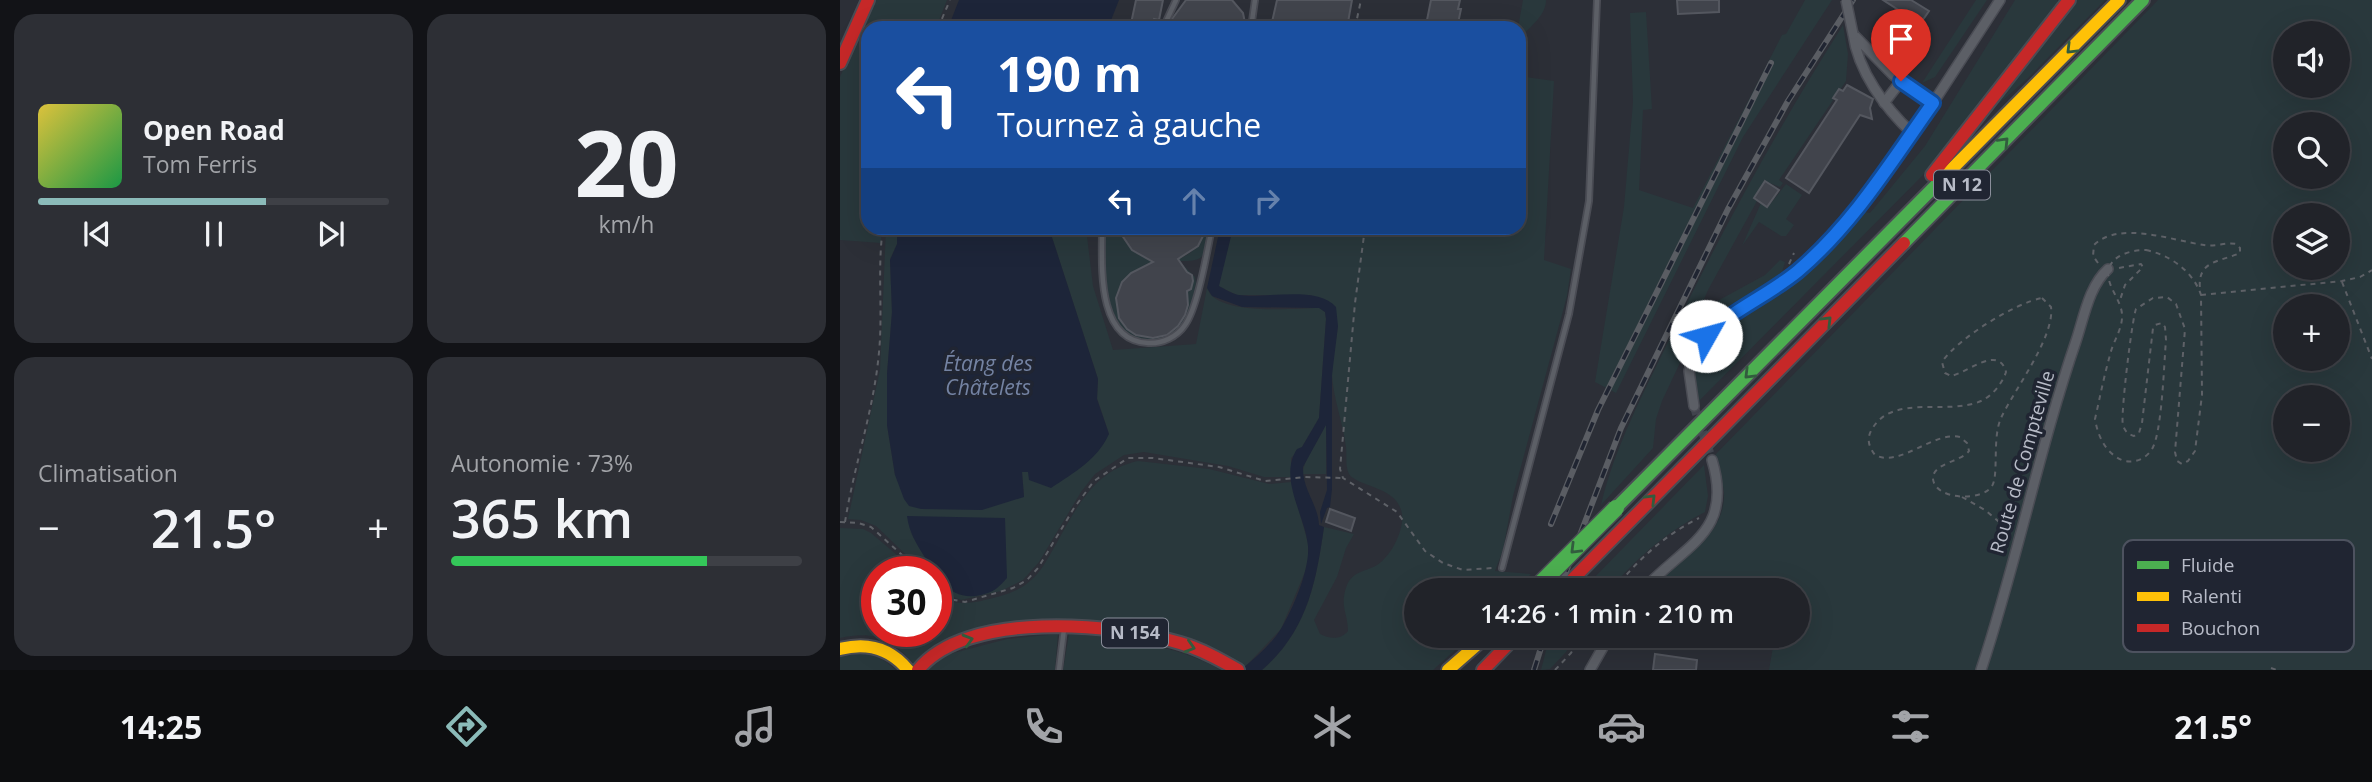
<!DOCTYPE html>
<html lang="fr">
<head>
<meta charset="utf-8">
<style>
  :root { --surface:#212329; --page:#2d2f35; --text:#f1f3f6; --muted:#a2a4a8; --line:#3e4046; --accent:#8bbbb9 }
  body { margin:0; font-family:"Open Sans",sans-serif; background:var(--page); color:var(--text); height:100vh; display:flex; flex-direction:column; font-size:26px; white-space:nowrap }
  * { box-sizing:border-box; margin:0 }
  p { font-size:23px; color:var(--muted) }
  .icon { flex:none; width:38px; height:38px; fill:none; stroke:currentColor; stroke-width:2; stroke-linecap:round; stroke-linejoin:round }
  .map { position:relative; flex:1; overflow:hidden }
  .details { display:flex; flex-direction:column; gap:14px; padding:14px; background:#121317; width:840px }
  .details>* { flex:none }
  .guide { position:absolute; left:21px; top:21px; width:665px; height:214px; border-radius:21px; box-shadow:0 7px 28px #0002,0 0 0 2px var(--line); background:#1a4fa0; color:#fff; overflow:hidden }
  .fabs { position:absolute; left:1433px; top:21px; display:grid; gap:14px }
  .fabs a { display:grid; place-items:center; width:77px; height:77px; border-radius:50%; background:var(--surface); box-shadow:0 7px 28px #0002,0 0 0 2px var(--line); font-size:35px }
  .speed { position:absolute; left:21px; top:556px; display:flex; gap:14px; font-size:35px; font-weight:700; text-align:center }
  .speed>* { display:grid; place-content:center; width:91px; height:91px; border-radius:50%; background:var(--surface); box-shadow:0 7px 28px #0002,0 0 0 2px var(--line); line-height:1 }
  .speed .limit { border:10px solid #d22; background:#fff; color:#111 }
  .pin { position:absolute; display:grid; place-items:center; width:60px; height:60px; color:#fff; margin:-72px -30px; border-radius:50% 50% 50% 0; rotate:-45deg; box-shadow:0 0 7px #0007 }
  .pin .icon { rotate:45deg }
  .me { position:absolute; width:77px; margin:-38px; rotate:52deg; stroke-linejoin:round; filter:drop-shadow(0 0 5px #0008) }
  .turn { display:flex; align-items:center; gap:24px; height:147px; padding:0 21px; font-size:32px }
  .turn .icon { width:91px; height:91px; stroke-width:2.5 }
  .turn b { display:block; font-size:49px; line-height:60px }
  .lanes { display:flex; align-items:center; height:66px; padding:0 21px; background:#0003; justify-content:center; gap:35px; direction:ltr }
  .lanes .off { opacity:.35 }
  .big { font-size:52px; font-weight:600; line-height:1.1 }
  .details .widget { flex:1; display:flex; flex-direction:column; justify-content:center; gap:10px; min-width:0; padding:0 24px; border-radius:21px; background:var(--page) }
  .details .dial { align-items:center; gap:0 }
  .dial b { font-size:91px; line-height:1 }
  .song { display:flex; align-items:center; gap:21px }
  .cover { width:84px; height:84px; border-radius:10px; background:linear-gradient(135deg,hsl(50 70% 55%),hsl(140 70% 35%)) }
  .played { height:7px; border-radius:4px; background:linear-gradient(90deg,var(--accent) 65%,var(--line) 65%) }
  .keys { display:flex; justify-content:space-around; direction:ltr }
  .heat { display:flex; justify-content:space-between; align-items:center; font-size:38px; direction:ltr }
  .charge { height:10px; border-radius:5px; background:linear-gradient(90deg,#34c759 73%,var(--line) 0) }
  .details .tiles { flex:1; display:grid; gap:14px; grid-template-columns:repeat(2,1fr) }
  .trip { position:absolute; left:564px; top:578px; width:406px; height:70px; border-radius:35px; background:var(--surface); box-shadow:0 7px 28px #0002,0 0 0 2px var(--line); font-weight:600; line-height:70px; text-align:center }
  .tabs { display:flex; height:112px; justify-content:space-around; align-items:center; background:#0d0e10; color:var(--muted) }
  .tabs .icon { width:49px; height:49px }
  .tabs .current { color:var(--accent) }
  .tabs b { font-size:32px; color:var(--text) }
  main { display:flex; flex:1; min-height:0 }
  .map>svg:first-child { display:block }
  .green { fill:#29383c; fill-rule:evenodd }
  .water { fill:#1d2539 }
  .building { fill:#41444c; stroke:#54575f; stroke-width:2 }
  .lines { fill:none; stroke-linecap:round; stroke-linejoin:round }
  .street-tunnel { stroke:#41444d; stroke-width:9; stroke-dasharray:9 4.5; stroke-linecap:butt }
  .lane-casing { stroke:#4a4c54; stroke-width:8 }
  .street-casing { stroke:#4a4c54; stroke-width:12 }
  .fast-casing { stroke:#4a4c54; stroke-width:16 }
  .slow-casing { stroke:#4a4c54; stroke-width:16 }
  .jam-casing { stroke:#4a4c54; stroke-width:16 }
  .path { stroke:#5e6167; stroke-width:2; stroke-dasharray:5 5; stroke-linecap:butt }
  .lane { stroke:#5c5f66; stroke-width:4.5 }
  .street { stroke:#5c5f66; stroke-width:9 }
  .fast { stroke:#4caf50; stroke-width:12 }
  .slow { stroke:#ffc107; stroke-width:12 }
  .jam { stroke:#c62828; stroke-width:12 }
  .rail-casing { stroke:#5a5d63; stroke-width:6 }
  .rail { stroke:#202532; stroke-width:3.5; stroke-dasharray:10; stroke-linecap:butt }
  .street-bridge-casing { stroke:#4a4c54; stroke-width:12; stroke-linecap:butt }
  .fast-bridge-casing { stroke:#494b53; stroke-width:19; stroke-linecap:butt }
  .street-bridge { stroke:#5c5f66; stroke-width:9 }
  .fast-bridge { stroke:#4caf50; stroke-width:16 }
  .oneway { stroke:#325c3e }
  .route-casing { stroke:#114b97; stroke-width:18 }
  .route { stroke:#1a73e8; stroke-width:12 }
  .labels { text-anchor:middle; stroke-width:7; stroke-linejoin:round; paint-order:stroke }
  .shield { fill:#202532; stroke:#8a8e9a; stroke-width:2 }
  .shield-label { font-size:18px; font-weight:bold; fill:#b7bbc7 }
  .street-label { font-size:19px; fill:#b7bbc7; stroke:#202532 }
  .water-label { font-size:21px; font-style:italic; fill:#7483a3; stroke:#202532 }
  .key { fill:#202532; stroke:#4d525f; stroke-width:2 }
  .key-label { font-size:19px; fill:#b7bbc7 }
</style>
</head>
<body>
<main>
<section class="details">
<div class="tiles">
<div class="widget">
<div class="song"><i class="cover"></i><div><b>Open Road</b><p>Tom Ferris</p></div></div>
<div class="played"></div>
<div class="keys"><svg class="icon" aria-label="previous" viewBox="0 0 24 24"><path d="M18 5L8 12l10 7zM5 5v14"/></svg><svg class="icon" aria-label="pause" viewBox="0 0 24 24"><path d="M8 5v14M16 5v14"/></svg><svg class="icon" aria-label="next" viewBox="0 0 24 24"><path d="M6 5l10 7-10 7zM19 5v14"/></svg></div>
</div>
<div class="widget dial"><b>20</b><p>km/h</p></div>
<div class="widget"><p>Climatisation</p>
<div class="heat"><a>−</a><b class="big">21.5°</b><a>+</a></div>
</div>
<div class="widget"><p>Autonomie · 73%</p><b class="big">365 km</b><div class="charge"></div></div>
</div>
</section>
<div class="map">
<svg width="1532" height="670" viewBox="0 0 1532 670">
  <rect width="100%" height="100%" fill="#2c2f37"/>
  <g class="green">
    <polygon points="34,0 107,0 96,28 28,28 28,228 41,228 41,243 0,240 0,77"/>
    <path d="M683 0H706C706 15 692 25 682 36L679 35 678 28Z"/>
    <polygon points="965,0 992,0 903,137 776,393 755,382 784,207 793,102 790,13 806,12 812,109 803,110 799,190 853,208 942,35 946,34"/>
    <polygon points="1136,0 1147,0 1095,77 1082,83"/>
    <path d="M1175 0H1217V5L1082 176 858 402C857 385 851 371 858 355 873 323 915 310 942 289 972 267 999 241 1024 212L1030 213 1085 146Z"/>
    <polygon points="1237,0 1265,0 1187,79 1156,106"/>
    <path d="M1318 0H1532V670H929L935 635H957V590H811C837 560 886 538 884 492 883 479 875 467 875 455ZM1446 33H1498V86H1446ZM1446 124H1498V177H1446ZM1446 215H1498V268H1446ZM1446 306H1498V359H1446ZM1446 397H1498V450H1446Z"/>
    <path d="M1003 25 1008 54 1006 81 939 180 943 183 940 187 925 181 914 198 917 201 868 290 859 311 925 275 940 260 945 262 942 272 932 281 884 309 855 331 822 401 816 419 813 448 761 505C775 446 804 392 830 338 882 230 939 126 1003 25Z"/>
    <path d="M679 76 714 81 704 260 731 269 727 296 673 496 663 550 655 571 691 574 675 590H576V635H632L593 670H422C467 631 476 583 484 527L514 534 506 548 497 577 474 620 480 634C489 639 501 640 508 631 508 613 499 606 507 585 514 569 530 572 541 562 553 552 564 529 562 514 558 486 517 487 509 474 505 466 507 456 506 447 503 423 493 398 492 374 492 358 496 342 498 326L471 295H397L378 286 393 228H679Z"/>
    <polygon points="946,184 962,195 946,219 954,225 946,236 941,236 919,222 902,246 921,203 928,207"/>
    <path d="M46 228H57V244L50 259 52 312 47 374V425L55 475 184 497 182 472H188L269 434 257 398 258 379 209 228H246L253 286 273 350 356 344 367 288C377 317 454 308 480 308L485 312 486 319 479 418 462 447 451 458V477H424L388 466 304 452 284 455 255 474 241 492 199 562 183 580 161 591 121 600 105 594 96 585V575L111 593 69 530 94 572H84L36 526 21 520 8 519 40 370Z"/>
    <path d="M264 228H278C288 257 323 271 350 253 359 246 363 235 369 228 364 253 369 262 339 261L355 277 356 283C353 294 352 309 346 320 333 345 293 348 276 325 264 307 264 250 264 228Z"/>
    <path d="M486 422V474H463C463 458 481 440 486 422Z"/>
    <path d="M298 461 369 469 429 484 451 482 468 543V559L465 572 441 629 404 668 263 624 120 637 89 648 75 665C52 639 34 630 0 638V528L23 529 31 533 77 572H37V632H96V593C110 605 124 604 141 601 158 597 177 593 190 581 201 572 208 558 215 546 235 510 254 470 298 461Z"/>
    <path d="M864 465 868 496 865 512C826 532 797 558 769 590H746L752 580Z"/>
    <polygon points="218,634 215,670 86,670 104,652 106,655 167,639"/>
    <path d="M229 634C281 637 335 645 382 670H223Z"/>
    <polygon points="710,635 736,635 726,652 710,669 701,670"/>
    <polygon points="22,653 41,658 56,670 0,670 0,657"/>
  </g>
  <g class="water">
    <polygon points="119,0 279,0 268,28 108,28"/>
    <path d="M57 228H209L258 379 257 399 269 434C257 460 235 472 211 488L189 480 188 472H182L184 497 142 510 81 509 69 506 64 499 55 475 47 425V374L52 312 50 260 57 244Z"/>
    <path d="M380 228H393L379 286C385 289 392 294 399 295 425 299 478 285 496 307L498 326 492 375V489L490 507 487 508 481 524 480 512 487 490 486 425 463 467C462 489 478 504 479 525L484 527C476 583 467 631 422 670H401C415 658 433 643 442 627 453 608 470 569 468 546 465 515 438 478 457 449L462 447 479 418 486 319 485 312 479 308 402 307 372 296 367 288Z"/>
    <path d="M67 516 165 518 167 578C158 588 154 592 141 595 111 602 97 578 84 556 76 543 69 532 67 516Z"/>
  </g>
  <g class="building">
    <polygon points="296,0 323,0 319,20 314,19 312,27 302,25 302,28 290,28"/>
    <polygon points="346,0 392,0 403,13 406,28 333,28 332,19"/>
    <polygon points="437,0 512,0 507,28 459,28 432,22"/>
    <polygon points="591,0 620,0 618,9 621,9 617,28 588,28 589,26 586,25"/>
    <polygon points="837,0 879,0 879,12 838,14"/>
    <polygon points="1043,0 1071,0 1089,11 1080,24"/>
    <polygon points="1007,85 1033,99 1030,108 1032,119 1020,115 969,193 946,178 997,100 993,98 999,89 1003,91"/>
    <polygon points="925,181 939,190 927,207 914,198"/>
    <polygon points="277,228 367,228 358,246 338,259 347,272 352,275 353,281 351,289 347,291 348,305 345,315 338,326 327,335 313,338 296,335 287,329 279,318 276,298 282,282 291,273 313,262 292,250"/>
    <polygon points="490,509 515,518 511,531 486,522"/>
    <polygon points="815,654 857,660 856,670 813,670"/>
  </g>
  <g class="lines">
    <polyline class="street-tunnel" points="854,406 872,460"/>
    <defs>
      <g id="lane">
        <polyline points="323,28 336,0"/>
        <polyline points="411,28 415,0"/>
        <path d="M262 228C262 265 256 341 308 343 322 344 337 337 345 325 358 307 367 251 372 228"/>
        <polyline points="662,568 729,314 749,201 757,0"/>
        <polyline points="219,670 224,629"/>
      </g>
      <g id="street">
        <polyline points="1044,103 1061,81"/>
        <path d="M1072 133C1045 108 1018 71 1013 34L1053 75 1093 103"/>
        <polyline points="854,406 849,371 858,345 873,329 957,271 1010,220 1093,103 1160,0"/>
        <path d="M803 590C845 544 894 533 872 460"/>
        <polyline points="750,670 770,635"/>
        <path d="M1141 670C1177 562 1199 449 1236 341 1244 317 1249 286 1268 269"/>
      </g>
      <g id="fast">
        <polyline points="1064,243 1303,0"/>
        <polyline points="776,508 1102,179"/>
      </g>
      <g id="slow">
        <polyline points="1102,179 1279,0"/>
        <path d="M0 649C27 642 50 648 68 670"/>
        <polyline points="608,670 648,635"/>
      </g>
      <g id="jam">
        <polyline points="0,63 28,0"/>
        <polyline points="1092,175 1229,0"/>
        <polyline points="722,590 1064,243"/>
        <path d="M78 670C126 610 274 623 340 643 361 649 379 659 398 670"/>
        <polyline points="643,670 677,635"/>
      </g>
    </defs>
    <use href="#lane" class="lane-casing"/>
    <use href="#street" class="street-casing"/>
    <use href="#fast" class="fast-casing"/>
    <use href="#slow" class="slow-casing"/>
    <use href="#jam" class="jam-casing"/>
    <g class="path">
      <polyline points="98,28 110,0"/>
      <polyline points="515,28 521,0"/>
      <polyline points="525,228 515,303 500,469 503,478 557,512 585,551 603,563 623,570 652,568"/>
      <path d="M1306 250C1330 255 1353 271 1361 295L1362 395 1355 451 1348 461 1342 464 1337 461 1335 452 1345 329 1336 304 1327 297 1313 298 1296 309C1292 319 1280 418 1283 425 1285 432 1288 434 1294 436L1299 433 1302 423 1313 328 1315 325 1322 323 1325 327 1326 340C1324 363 1322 433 1312 449 1306 459 1295 463 1284 461 1266 454 1258 437 1255 419 1260 397 1264 376 1270 355 1273 341 1283 329 1282 314 1281 299 1264 283 1269 268 1274 254 1293 250 1306 250Z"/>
      <path d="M1258 263 1253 256 1254 245C1279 220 1334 241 1364 245 1375 247 1386 242 1396 244L1400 248V253C1380 262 1357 260 1360 289"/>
      <polyline points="949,264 954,253"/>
      <polyline points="1279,268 1301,264 1303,267 1285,285 1280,300"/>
      <polyline points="1502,282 1532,359"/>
      <polyline points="1361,295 1502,281 1520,277 1532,270"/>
      <path d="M1202 298 1211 307C1215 337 1174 390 1161 418 1152 438 1159 475 1152 486 1142 502 1095 500 1093 479 1092 463 1121 462 1129 451L1127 443 1120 437C1093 431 1060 468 1035 455 1029 447 1026 439 1032 429 1053 393 1108 416 1141 401 1152 396 1162 384 1166 372 1159 344 1127 373 1111 376L1105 373 1102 362C1117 339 1175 303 1202 298Z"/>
      <polyline points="1122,497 1145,510 1171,532"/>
      <polyline points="0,522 18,523 31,527 81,572"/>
      <path d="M5 522C14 465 34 410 39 352 43 311 37 268 43 228"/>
      <polyline points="96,589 109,599 125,602 173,588 187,580 198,568 234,508 254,481 288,458 313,458 379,467 425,481 465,477 503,478"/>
      <path d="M774 590C797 560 825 535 859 518"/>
      <polyline points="1431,668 1437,670"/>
      <polyline points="715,670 731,653 742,635"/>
    </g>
    <use href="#lane" class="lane"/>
    <use href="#street" class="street"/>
    <use href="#fast" class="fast"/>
    <use href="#slow" class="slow"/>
    <use href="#jam" class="jam"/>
    <defs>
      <g id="rail">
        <polyline points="711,524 758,410 931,63"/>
        <polyline points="719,590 781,428 888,209 948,101 1013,0"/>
        <polyline points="694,670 705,635"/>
      </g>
    </defs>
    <use href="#rail" class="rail-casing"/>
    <use href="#rail" class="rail"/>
    <defs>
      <polyline id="street-bridge" points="1006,0 1013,34"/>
      <polyline id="fast-bridge" points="694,590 776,508"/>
    </defs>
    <use href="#street-bridge" class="street-bridge-casing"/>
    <use href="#fast-bridge" class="fast-bridge-casing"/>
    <use href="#street-bridge" class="street-bridge"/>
    <use href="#fast-bridge" class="fast-bridge"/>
  </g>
  <defs><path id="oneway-chevron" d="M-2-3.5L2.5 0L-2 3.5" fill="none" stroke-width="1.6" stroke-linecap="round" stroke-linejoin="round" transform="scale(1.75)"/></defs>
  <g class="oneway">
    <use href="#oneway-chevron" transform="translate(1231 49) rotate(135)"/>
    <use href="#oneway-chevron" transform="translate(1164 142) rotate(-46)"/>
    <use href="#oneway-chevron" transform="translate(987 321) rotate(-45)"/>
    <use href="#oneway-chevron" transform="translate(909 374) rotate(135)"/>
    <use href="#oneway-chevron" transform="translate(811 499) rotate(-45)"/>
    <use href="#oneway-chevron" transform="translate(735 549) rotate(135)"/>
    <use href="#oneway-chevron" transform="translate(128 640) rotate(-16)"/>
    <use href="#oneway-chevron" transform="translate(350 647) rotate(17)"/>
  </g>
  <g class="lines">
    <defs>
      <path id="route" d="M866 336C892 310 929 295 958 271 1014 223 1051 162 1093 103L1061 81"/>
    </defs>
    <use href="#route" class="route-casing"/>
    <use href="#route" class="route"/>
  </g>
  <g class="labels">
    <g class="shield">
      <rect x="1094" y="170.5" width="56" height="29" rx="5"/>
      <rect x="262" y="618.5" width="66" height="29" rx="5"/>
    </g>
    <g class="shield-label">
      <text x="1122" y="191">N 12</text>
      <text x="295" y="639">N 154</text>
    </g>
    <g class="street-label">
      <text transform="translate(1182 462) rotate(-74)" y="7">Route de Compteville</text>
    </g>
    <g class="water-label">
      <text x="148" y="371">Étang des<tspan x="148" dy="24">Châtelets</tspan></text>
    </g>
  </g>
  <rect x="1283" y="540" width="231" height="112" rx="10" class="key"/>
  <rect x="1297" y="561" width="32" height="8" fill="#4caf50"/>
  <rect x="1297" y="592" width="32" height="9" fill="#ffc107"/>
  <rect x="1297" y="624" width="32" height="8" fill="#c62828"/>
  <g class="key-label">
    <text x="1341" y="572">Fluide</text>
    <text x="1341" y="603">Ralenti</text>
    <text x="1341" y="635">Bouchon</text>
  </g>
</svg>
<div class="fabs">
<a><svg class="icon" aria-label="sound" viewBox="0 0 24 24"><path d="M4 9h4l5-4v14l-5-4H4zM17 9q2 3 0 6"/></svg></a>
<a><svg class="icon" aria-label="search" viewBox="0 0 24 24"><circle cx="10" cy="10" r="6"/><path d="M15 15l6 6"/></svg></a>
<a><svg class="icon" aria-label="layers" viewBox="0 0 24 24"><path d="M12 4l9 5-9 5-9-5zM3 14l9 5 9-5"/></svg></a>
<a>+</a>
<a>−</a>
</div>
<div class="speed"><div class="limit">30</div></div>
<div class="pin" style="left:1061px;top:81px;background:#d93025"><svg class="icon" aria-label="arrive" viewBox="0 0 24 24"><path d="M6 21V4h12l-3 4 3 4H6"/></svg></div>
<svg class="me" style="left:866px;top:336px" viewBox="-20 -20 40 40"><circle r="19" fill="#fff"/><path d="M0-13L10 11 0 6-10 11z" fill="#1a73e8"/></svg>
<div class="trip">14:26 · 1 min · 210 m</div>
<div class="guide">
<div class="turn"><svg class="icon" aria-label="left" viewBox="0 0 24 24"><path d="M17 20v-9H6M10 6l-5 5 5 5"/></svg><div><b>190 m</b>Tournez à gauche</div></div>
<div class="lanes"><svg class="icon" aria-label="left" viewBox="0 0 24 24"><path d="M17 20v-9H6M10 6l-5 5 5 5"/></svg><svg class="icon off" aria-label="ahead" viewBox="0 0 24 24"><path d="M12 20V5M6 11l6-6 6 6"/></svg><svg class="icon off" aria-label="right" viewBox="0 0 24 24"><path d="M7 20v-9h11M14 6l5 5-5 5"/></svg></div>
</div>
</div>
</main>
<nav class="tabs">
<b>14:25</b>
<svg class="icon current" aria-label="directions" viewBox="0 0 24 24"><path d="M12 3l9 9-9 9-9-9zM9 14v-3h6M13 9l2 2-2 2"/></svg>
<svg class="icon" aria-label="music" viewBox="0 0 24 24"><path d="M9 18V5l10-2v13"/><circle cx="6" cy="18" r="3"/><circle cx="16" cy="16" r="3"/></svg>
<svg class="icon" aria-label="phone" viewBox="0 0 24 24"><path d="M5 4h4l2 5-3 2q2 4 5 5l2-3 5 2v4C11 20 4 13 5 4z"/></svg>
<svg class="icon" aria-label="climate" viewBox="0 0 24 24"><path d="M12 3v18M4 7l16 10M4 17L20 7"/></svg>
<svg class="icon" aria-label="car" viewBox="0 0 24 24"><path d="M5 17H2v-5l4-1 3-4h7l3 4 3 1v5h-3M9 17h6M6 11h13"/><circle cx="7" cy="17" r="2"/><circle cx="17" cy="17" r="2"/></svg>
<svg class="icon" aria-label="filters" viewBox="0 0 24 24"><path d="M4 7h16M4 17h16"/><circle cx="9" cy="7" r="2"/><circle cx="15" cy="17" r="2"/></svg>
<b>21.5°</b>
</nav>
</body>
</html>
